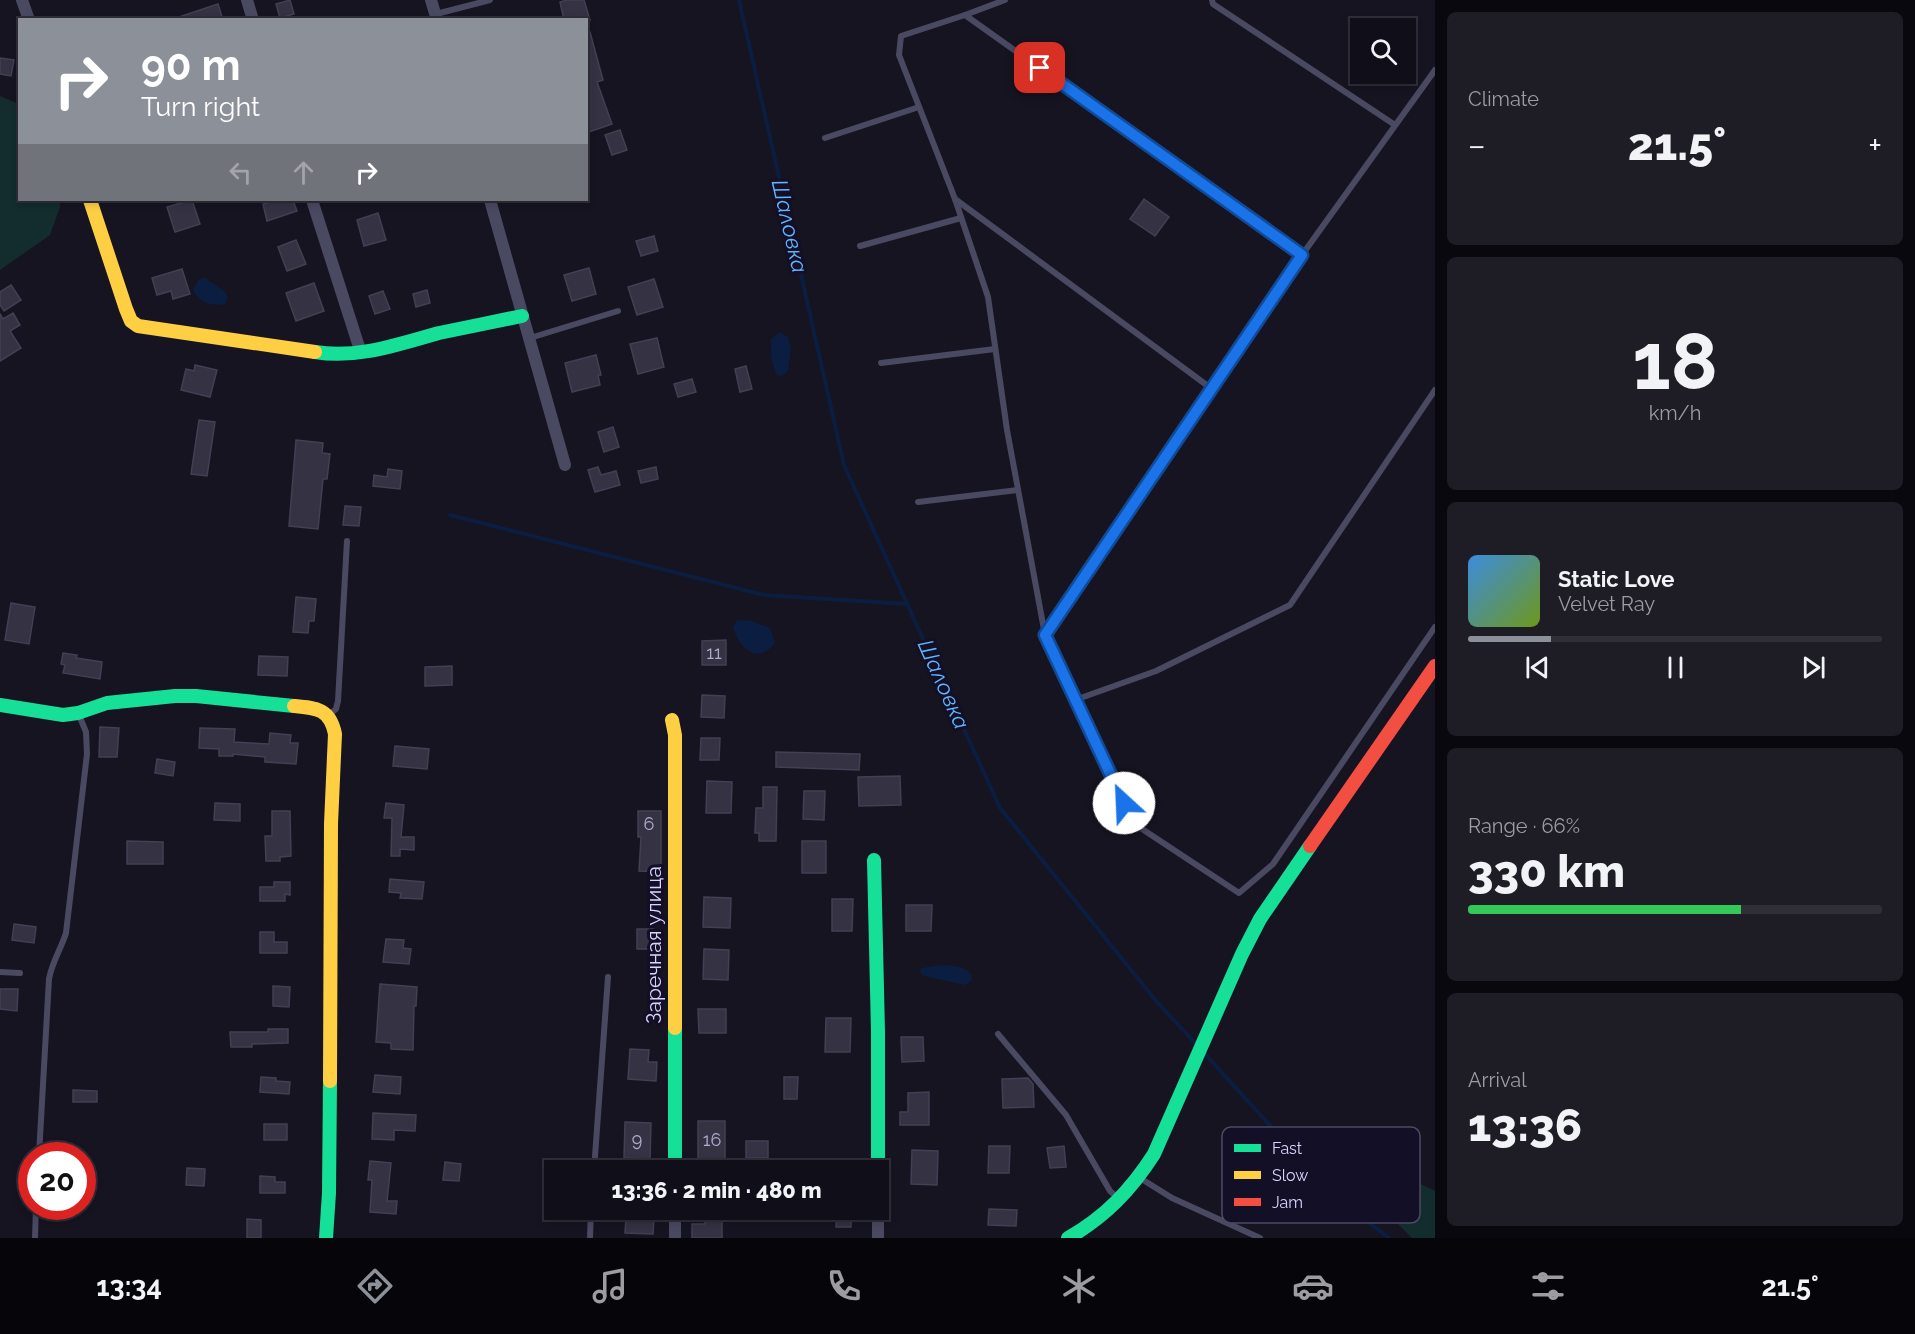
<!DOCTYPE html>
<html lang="en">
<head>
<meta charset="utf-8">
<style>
  :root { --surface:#100f19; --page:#1e1d26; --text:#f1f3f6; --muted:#9c9ca2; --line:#302f38; --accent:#8c9099 }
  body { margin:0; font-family:Raleway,sans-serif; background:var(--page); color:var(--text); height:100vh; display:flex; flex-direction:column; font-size:22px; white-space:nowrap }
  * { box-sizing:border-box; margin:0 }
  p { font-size:20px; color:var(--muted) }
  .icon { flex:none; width:33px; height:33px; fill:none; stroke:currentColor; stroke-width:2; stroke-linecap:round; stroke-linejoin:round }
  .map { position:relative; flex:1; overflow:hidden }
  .drawer { display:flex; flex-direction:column; gap:12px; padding:12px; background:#09080e; width:480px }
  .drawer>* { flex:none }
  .hud { position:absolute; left:18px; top:18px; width:570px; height:183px; border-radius:0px; box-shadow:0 3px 9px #0003,0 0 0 2px var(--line); background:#8c9099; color:#fff; overflow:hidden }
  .buttons { position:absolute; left:1350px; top:18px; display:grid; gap:12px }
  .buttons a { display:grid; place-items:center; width:66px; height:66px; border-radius:0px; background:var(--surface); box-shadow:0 3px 9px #0003,0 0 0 2px var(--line); font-size:30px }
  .speed { position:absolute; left:18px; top:1142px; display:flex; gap:12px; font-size:30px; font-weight:700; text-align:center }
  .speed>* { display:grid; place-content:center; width:78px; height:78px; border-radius:50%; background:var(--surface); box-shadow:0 3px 9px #0003,0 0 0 2px var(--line); line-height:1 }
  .speed .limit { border:9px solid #d22; background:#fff; color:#111 }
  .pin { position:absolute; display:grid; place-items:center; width:51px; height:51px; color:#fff; margin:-26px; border-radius:12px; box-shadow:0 3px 9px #0006 }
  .me { position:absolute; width:66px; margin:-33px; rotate:335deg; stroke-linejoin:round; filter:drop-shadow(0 0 4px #0008) }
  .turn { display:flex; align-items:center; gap:21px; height:126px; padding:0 24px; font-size:27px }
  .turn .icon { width:78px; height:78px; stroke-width:2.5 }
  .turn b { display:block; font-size:42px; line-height:51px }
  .lanes { display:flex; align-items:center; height:57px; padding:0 24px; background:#0003; justify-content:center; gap:30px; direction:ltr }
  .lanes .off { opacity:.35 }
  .big { font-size:45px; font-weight:800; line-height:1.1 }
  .drawer .tile { flex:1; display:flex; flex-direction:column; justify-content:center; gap:9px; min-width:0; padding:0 21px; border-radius:9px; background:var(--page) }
  .drawer .dial { align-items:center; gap:0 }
  .dial b { font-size:78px; line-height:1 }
  .song { display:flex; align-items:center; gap:18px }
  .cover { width:72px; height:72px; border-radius:9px; background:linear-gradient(135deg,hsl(210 70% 55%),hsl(80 70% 35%)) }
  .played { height:6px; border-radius:3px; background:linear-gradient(90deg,var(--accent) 20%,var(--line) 20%) }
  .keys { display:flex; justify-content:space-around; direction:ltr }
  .heat { display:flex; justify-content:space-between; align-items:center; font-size:33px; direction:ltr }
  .charge { height:9px; border-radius:4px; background:linear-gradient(90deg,#34c759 66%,var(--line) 0) }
  .trip { position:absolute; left:544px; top:1160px; width:345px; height:60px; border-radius:0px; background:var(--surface); box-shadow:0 3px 9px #0003,0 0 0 2px var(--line); font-weight:800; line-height:60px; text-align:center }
  .dock { display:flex; height:96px; justify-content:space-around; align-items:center; background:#06060a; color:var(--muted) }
  .dock .icon { width:42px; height:42px }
  .dock .current { color:var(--accent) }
  .dock b { font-size:27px; color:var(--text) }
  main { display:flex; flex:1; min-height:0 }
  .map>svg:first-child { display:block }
  .green { fill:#132c2d }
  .water { fill:#0b1e41 }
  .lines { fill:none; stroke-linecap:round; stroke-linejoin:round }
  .stream { stroke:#0b1e41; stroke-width:4 }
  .building { fill:#343243; stroke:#433f54; stroke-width:1.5 }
  .lane { stroke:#4a4962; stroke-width:6 }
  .street { stroke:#4a4962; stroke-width:12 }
  .fast { stroke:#16e098; stroke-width:14 }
  .slow { stroke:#ffcf43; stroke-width:14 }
  .jam { stroke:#f24e42; stroke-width:14 }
  .route-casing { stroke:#114b97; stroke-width:15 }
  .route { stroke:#1a73e8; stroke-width:10 }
  .labels { text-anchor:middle; stroke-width:6; stroke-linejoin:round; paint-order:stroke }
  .number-label { font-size:18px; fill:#b0acd0 }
  .street-label { font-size:21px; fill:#d9d4ff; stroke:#130f26 }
  .water-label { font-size:22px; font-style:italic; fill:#62b6ff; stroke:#130f26 }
  .key { fill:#130f26; stroke:#4e4a67; stroke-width:1.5 }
  .key-label { font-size:16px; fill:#d9d4ff }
</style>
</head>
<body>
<main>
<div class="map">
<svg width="1435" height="1238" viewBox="0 0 1435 1238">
  <rect width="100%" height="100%" fill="#161421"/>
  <g class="green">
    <polygon points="0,96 19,104 20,200 60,200 60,207 50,235 0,270"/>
    <polygon points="1387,1177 1410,1179 1435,1191 1435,1238 1412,1238 1391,1217 1377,1199"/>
  </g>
  <g class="water">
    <path d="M205 278 224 291 228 297 225 304C211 307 200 302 193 290L199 279Z"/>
    <path d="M779 332 788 337 791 348 788 371 782 376 777 375C771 364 771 353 771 340Z"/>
    <path d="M737 620 752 621 770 628 775 643C758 665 739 649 733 627Z"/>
    <path d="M943 965C955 966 964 966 972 975L971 981 965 985 924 976 920 972 921 968Z"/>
  </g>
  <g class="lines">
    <g class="stream">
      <polyline points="739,0 844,465 1000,808 1157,1002 1196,1044"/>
      <polyline points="450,515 764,595 907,604"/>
      <polyline points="1205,1054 1333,1195 1389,1238"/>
    </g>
  </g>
  <g class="building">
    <polygon points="290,0 294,14 280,18 276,4"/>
    <polygon points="567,0 584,0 590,20 564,20 560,2"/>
    <polygon points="218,4 223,20 177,20 176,18"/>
    <polygon points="586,32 590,32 603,80 597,82 612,124 586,133"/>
    <polygon points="0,58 14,60 11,76 0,74"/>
    <polygon points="620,130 627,150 612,155 605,135"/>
    <polygon points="1144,199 1169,217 1155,236 1130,219"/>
    <polygon points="192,200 200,224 175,232 167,207"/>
    <polygon points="269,200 293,200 297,211 267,221 263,204 268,203"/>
    <polygon points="378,213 386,240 364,246 357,220"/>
    <polygon points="654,236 658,251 641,256 636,241"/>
    <polygon points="296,240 306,264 287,271 278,247"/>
    <polygon points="589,268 596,294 572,301 564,275"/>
    <polygon points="182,269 190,294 173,299 171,291 157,295 152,278"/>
    <polygon points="654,279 663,307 637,315 628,287"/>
    <polygon points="314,283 324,311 296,321 286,293"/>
    <polygon points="11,285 21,300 4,311 0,305 0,292"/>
    <polygon points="427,290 430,303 416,307 413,294"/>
    <polygon points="383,291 390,309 375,314 369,296"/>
    <polygon points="13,313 20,325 10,331 21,348 0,361 0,314 3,319"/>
    <polygon points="657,338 664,367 638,374 630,344"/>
    <polygon points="596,355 601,375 598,375 600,385 572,392 565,363"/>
    <polygon points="195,365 217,370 210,397 181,390 186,369 194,371"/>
    <polygon points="746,366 752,389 740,392 735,369"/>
    <polygon points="692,379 696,392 678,397 674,384"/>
    <polygon points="199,420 215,422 207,476 191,474"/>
    <polygon points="613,427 619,447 604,452 598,432"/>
    <polygon points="296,440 323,443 322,453 330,454 327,479 323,479 318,529 289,526"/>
    <polygon points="598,467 601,475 616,471 620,485 595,492 588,470"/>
    <polygon points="656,467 658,479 641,483 638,471"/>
    <polygon points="388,469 402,471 400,489 373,486 374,475 387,477"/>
    <polygon points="345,506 361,507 359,526 343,525"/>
    <polygon points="296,597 316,599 314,621 309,621 308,633 293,632"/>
    <polygon points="11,603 35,607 29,644 5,640"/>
    <polygon points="726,640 726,665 702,665 702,641"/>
    <polygon points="63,653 77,655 76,658 102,662 100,679 63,673 65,665 61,664"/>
    <polygon points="259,656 288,657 287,676 258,675"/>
    <polygon points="452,666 452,685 425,686 425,667"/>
    <polygon points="702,695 725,696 724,718 701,717"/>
    <polygon points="100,727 119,728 117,757 99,757"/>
    <polygon points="200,728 235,729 234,742 269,744 270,733 291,735 290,743 298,743 296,764 265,762 265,757 233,754 233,756 219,756 219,749 199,748"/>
    <polygon points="701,738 720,738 719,760 700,760"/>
    <polygon points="395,746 429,749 427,769 393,766"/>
    <polygon points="776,752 860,754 859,770 776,767"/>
    <polygon points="157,759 175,762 173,776 155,773"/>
    <polygon points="900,776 901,805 859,806 858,777"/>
    <polygon points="707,781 732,782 731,813 706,813"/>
    <polygon points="763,787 777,787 776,841 759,841 759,833 755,833 756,808 763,808"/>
    <polygon points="804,791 825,791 824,820 803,819"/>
    <polygon points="215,803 240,804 240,821 214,820"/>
    <polygon points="386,803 404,805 401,837 414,837 414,850 400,849 400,856 391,856 392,818 384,818"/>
    <polygon points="272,811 290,811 291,856 280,857 280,861 266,861 265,836 272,836"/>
    <polygon points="638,811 661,811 661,872 639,871 641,837 638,837"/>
    <polygon points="127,841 163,842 163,864 127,864"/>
    <rect x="802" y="841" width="24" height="32"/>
    <polygon points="390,879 424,882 422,899 400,898 401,893 389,892"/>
    <polygon points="274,882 290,882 290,895 285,894 285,901 260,901 260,887 274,887"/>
    <polygon points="704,897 731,898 730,928 703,927"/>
    <polygon points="832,899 853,899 852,931 832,931"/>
    <polygon points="906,905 932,905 931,931 906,931"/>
    <polygon points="14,924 36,927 34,943 12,940"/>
    <rect x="637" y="929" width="16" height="20"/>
    <polygon points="260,932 274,932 274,942 287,942 287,953 260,953"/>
    <polygon points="386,939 404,940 403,948 411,949 409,964 383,962"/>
    <polygon points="704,949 729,950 728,980 703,979"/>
    <polygon points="380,984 417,987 416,1006 414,1006 413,1050 391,1049 391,1043 376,1042"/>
    <polygon points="273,986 290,987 289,1007 273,1006"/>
    <polygon points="0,989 18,989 17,1011 0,1009"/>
    <polygon points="698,1009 726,1009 726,1033 699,1033"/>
    <polygon points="826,1018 851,1018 850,1052 825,1052"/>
    <polygon points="268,1029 288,1029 288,1043 252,1044 252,1047 231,1047 230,1032 268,1032"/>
    <polygon points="901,1037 923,1037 924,1061 902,1062"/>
    <polygon points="630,1049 649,1050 648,1062 657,1062 656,1081 628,1079"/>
    <polygon points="375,1075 401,1077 400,1094 373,1092"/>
    <polygon points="261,1077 276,1078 276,1081 290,1082 289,1094 260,1092"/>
    <polygon points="784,1077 798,1077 797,1099 784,1099"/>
    <polygon points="1028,1078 1033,1084 1034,1107 1003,1108 1002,1079"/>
    <polygon points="73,1090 97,1091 97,1102 73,1102"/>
    <polygon points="929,1092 929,1125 900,1125 900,1112 908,1112 908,1093"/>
    <polygon points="373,1113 416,1115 415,1131 394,1130 394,1140 372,1139"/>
    <polygon points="698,1121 725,1121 725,1160 698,1159"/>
    <polygon points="625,1122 651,1123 650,1159 624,1158"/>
    <rect x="264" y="1124" width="23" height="16"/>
    <rect x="746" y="1141" width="22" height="17"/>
    <polygon points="989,1146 1010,1146 1009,1173 988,1173"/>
    <polygon points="1064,1146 1066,1167 1050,1168 1047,1148"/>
    <polygon points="912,1150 938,1151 937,1185 911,1184"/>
    <polygon points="370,1161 391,1163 387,1201 397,1201 396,1214 370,1212 372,1180 368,1180"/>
    <polygon points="445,1162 461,1164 459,1181 443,1180"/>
    <polygon points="187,1168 205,1169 204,1186 186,1185"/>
    <polygon points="260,1176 275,1177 275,1182 285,1182 285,1193 260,1193"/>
    <polygon points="837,1209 851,1209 851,1227 836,1227"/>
    <polygon points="989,1209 1017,1210 1016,1226 988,1225"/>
    <polygon points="626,1217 654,1218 653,1234 625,1233"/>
    <polygon points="247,1219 261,1220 261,1238 247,1238"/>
    <polygon points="705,1219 722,1219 722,1238 692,1238 692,1224 705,1224"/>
  </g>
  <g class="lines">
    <g class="lane">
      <polyline points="1005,0 965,15 1302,255 1435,70"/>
      <polyline points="1212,0 1213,4 1395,125"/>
      <polyline points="436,14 490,0"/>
      <polyline points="965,15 901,36 899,55 955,199 988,297 1007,430 1045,635"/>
      <polyline points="825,138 919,107"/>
      <polyline points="955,199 1212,389"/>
      <polyline points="860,246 961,218"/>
      <polyline points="1302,255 1045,635 1075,700 1156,671 1290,605 1435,390"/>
      <polyline points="530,338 618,311"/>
      <polyline points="881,363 995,349"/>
      <polyline points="918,502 1018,490"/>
      <polyline points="1075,700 1133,823 1239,893 1273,864 1435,627"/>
      <polyline points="329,715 336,709 338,701 347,541"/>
      <polyline points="0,972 20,973"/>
      <polyline points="998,1034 1066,1115 1110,1191 1118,1198"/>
      <path d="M39 1155 49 979C52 962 61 949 66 933L87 754 86 732 79 715"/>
      <polyline points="594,1170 608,977"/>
      <polyline points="1140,1178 1172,1198 1260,1238"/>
      <polyline points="35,1238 36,1206"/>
      <polyline points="590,1238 591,1209"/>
    </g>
    <g class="street">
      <polyline points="22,0 29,20"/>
      <polyline points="247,0 253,20"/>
      <polyline points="431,0 437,20"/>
      <polyline points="312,200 361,353"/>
      <polyline points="490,200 565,465"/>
      <polyline points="675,1238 675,1209"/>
      <polyline points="878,1238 878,1209"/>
    </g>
    <g class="fast">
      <path d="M315 352C358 359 398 344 439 333 467 327 494 322 522 316"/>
      <polyline points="0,705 63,715 78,713 107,703 175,696 196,696 294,706"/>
      <polyline points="874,860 878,1032 878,1170"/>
      <polyline points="675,1028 675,1170"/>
      <polyline points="326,1238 329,1193 330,1081"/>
      <path d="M1068 1238C1105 1217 1131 1190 1154 1154L1242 954 1260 919 1310 846"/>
    </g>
    <g class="slow">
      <polyline points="90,200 126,309 131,321 138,326 315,352"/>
      <path d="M294 706C317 708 330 709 335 734L331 824 330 1081"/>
      <polyline points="672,720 675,735 675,1028"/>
    </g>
    <polyline class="jam" points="1310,846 1435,666"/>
  </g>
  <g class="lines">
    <defs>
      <polyline id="route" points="1040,68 1302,255 1045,635 1124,803"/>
    </defs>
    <use href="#route" class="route-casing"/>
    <use href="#route" class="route"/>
  </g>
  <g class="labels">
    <g class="number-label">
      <text x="714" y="659">11</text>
      <text x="649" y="830">6</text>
      <text x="637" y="1146">9</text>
      <text x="712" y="1146">16</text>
    </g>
    <g class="street-label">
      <text transform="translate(654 945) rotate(-90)" y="7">Заречная улица</text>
    </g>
    <g class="water-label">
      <text transform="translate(790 226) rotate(77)" y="8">Шаловка</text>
      <text transform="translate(944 684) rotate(66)" y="8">Шаловка</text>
    </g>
  </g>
  <rect x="1222" y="1127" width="198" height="96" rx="9" class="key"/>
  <rect x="1234" y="1144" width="27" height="8" fill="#16e098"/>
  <rect x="1234" y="1171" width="27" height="8" fill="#ffcf43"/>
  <rect x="1234" y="1198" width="27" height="8" fill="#f24e42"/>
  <g class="key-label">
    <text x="1272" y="1154">Fast</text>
    <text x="1272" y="1181">Slow</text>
    <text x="1272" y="1208">Jam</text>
  </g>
</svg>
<div class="buttons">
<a><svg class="icon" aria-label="search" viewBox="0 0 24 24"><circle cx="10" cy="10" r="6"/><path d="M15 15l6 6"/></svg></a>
</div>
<div class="speed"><div class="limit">20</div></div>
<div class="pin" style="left:1040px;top:68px;background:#d93025"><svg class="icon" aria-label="arrive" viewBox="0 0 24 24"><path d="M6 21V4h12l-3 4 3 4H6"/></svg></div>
<svg class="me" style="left:1124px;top:803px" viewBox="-20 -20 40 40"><circle r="19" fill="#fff"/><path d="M0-13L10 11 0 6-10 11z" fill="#1a73e8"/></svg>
<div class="trip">13:36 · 2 min · 480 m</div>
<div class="hud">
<div class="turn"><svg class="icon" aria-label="right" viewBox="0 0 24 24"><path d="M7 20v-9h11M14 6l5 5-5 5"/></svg><div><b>90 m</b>Turn right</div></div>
<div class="lanes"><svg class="icon off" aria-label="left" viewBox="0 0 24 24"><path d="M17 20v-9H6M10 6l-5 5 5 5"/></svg><svg class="icon off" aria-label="ahead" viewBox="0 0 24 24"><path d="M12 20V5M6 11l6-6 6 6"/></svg><svg class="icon" aria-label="right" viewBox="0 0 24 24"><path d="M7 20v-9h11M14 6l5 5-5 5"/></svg></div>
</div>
</div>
<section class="drawer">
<div class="tile"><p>Climate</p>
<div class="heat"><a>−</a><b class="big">21.5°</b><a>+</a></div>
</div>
<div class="tile dial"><b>18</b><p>km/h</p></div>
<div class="tile">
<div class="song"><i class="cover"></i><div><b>Static Love</b><p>Velvet Ray</p></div></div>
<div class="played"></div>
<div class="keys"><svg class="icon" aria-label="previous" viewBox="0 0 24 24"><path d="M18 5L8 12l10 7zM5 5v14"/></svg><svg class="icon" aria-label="pause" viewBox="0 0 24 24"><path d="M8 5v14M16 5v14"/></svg><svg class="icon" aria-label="next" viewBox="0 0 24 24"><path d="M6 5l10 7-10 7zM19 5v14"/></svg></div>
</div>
<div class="tile"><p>Range · 66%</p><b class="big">330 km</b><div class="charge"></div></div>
<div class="tile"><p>Arrival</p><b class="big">13:36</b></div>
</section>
</main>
<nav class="dock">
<b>13:34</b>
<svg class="icon current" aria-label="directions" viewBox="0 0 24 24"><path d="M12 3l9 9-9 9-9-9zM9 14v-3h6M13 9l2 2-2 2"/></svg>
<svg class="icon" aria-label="music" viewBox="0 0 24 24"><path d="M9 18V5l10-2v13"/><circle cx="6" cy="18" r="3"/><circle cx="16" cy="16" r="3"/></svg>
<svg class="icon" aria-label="phone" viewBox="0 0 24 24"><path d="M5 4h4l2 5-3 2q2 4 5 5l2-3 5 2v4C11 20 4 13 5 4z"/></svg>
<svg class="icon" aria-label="climate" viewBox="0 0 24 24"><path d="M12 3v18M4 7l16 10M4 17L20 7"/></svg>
<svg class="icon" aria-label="car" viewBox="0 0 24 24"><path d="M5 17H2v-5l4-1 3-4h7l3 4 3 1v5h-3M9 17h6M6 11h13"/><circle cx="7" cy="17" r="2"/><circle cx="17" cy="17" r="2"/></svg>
<svg class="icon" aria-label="filters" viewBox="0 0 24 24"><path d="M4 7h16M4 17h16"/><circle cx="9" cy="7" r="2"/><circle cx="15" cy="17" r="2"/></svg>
<b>21.5°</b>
</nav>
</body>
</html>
